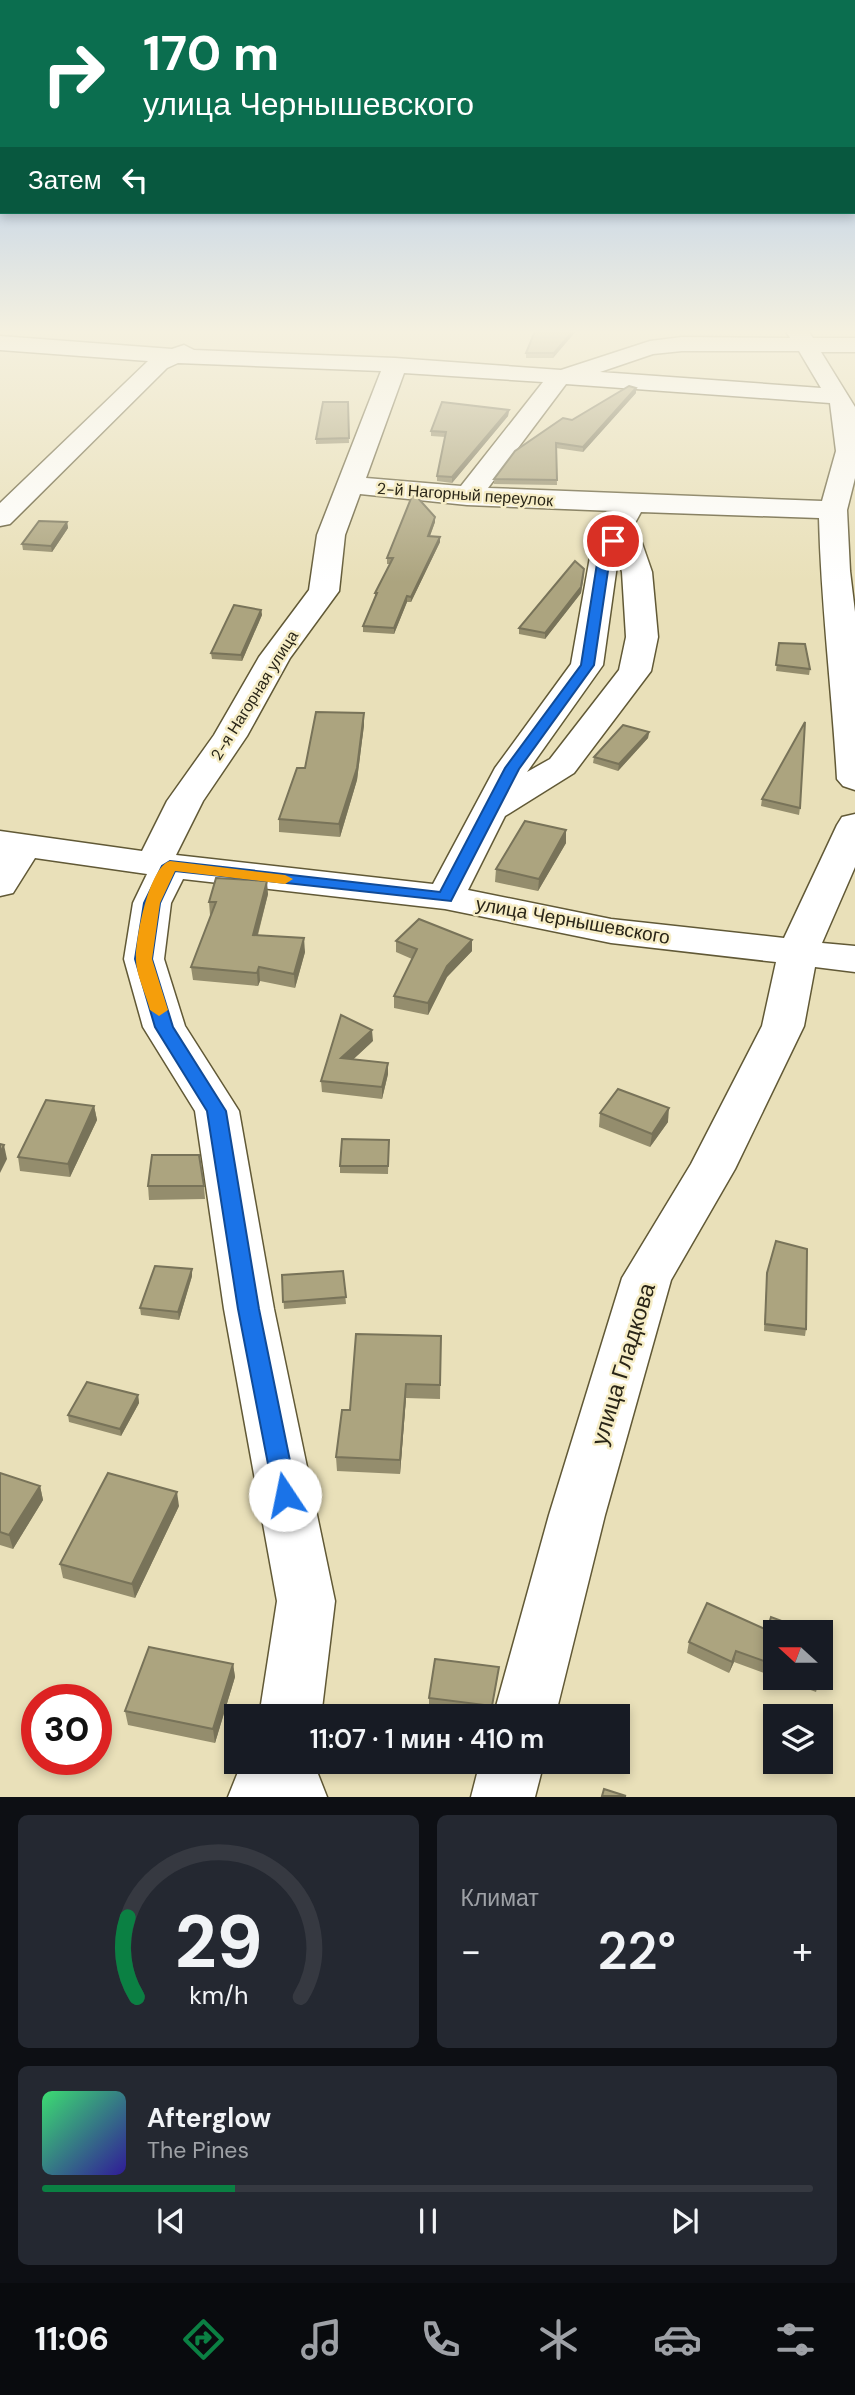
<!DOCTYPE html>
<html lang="ru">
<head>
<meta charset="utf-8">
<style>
  :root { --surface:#171b24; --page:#242831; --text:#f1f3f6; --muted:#9ea1a6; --line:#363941; --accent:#0b8043 }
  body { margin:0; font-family:"DM Sans",sans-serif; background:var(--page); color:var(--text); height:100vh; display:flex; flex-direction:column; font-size:26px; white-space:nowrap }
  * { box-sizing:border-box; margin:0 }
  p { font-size:23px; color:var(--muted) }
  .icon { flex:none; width:38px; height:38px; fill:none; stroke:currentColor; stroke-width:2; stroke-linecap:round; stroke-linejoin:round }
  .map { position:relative; height:1797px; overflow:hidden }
  .sheet { display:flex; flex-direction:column; gap:18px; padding:18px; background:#0d0f14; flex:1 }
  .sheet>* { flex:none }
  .hud { position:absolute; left:0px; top:0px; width:856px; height:214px; box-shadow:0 4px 10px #0003; background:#0b6e4f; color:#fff; overflow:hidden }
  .needle { width:46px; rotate:291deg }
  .buttons { position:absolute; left:763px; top:1620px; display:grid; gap:14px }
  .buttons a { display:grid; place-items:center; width:70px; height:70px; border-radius:0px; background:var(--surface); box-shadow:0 4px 10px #0003; font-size:35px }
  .speed { position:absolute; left:21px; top:1684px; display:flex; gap:14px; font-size:35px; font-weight:700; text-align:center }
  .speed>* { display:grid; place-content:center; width:91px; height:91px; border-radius:50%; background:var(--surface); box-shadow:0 4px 10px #0003; line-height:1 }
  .speed .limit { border:10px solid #d22; background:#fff; color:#111 }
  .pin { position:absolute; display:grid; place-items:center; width:60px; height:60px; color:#fff; margin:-30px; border:4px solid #fff; border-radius:50%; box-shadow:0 2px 7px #0007 }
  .me { position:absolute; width:77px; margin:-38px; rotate:349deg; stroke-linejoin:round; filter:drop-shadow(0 0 5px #0008) }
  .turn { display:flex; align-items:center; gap:24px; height:147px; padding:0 28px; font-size:32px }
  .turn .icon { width:91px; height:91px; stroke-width:2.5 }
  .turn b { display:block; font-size:49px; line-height:60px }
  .then { display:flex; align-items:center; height:66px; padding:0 28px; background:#0003; gap:14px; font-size:26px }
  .big { font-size:52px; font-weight:600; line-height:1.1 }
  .sheet .card { flex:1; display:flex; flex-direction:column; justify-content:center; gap:10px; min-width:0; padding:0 24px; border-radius:10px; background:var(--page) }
  .sheet .dial { align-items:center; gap:0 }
  .dial svg { height:182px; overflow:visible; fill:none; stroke:var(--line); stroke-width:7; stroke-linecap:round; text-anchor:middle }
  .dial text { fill:var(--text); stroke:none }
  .song { display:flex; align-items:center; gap:21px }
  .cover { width:84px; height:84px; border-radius:10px; background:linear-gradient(135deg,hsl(140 70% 55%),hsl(250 70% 35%)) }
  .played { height:7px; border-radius:4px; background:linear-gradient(90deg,var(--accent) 25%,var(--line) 25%) }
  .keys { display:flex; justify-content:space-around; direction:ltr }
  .heat { display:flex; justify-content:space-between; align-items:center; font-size:38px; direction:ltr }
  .sheet .tiles { flex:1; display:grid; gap:18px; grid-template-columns:1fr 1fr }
  .card:last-child { grid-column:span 2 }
  .trip { position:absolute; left:224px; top:1704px; width:406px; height:70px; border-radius:0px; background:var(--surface); box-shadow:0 4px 10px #0003; font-weight:600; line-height:70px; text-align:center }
  .dock { display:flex; height:112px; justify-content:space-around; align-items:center; background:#090b0e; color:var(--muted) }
  .dock .icon { width:49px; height:49px }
  .dock .on { color:var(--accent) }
  .dock b { font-size:32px; color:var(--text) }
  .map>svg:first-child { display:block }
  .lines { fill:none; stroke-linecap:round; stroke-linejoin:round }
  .minor-casing { stroke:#615936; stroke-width:3 }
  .minor { fill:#fff; fill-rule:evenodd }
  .wall { fill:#948d6d }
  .shaded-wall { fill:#787359 }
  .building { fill:#aca47f; stroke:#787359; stroke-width:2 }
  .route { fill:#1a73e8; stroke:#114b97; stroke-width:2 }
  .slow { fill:#f59e0b }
  .labels { text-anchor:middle; stroke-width:5; stroke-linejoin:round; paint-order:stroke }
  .far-street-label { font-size:16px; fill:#2a2618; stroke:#f6edc6 }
  .street-label { font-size:19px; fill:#2a2618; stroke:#f6edc6 }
  .near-street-label { font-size:23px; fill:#2a2618; stroke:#f6edc6 }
</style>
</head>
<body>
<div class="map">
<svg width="855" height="1797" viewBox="0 0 855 1797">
  <rect width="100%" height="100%" fill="#e9e0b9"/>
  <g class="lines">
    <defs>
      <g id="minor">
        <path d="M786 331H808L813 338H855V352H821L855 407V478L847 510 850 571 855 612V790L843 786 837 779C832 692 821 605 819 518L641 512 635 523 652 572 658 637 651 671 574 773 505 816 468 890 611 919 784 938 837 825 842 817 855 814V867L822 943 855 946V972L815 967 804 1026 735 1169 671 1280 605 1515 555 1717H493L549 1515 622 1278 691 1164 762 1026 776 962 611 943 445 909 183 879 171 903 164 959 185 1026 239 1111 274 1309 335 1601 321 1717H259L277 1601 224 1309 195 1111 143 1027 124 959 133 903 147 874 35 858 13 893 0 896V831L142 851 167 801 214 735 259 657 309 590 317 535 381 371 178 363 167 368 10 524 0 526V503L148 361 0 350V336L172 349 184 345 194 350 395 358 561 370 650 341 682 337 790 338ZM682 351H799L821 388 600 372 653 354ZM404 373 543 382 461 486 366 478ZM566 384 830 403 836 451 822 501 488 488ZM360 494 467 505 614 511 590 557 571 664 495 768 433 884 176 855 203 801 247 736 290 658 339 591 345 535ZM618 558 622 572 626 637 619 670 550 759 527 772 603 665Z"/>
        <polygon points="242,1762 307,1762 304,1768 318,1774 327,1797 228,1797"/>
        <polygon points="480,1762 544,1762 535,1797 471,1797"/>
      </g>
    </defs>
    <use href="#minor" class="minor-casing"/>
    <use href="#minor" class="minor"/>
  </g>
  <g class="wall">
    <polygon points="576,331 553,358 526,358 526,353"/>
    <polygon points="636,393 583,452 556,448 557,485 494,484 494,479 572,420"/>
    <polygon points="348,402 349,443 316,444 316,439"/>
    <polygon points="509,410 508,416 452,483 437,481 437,476 445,437 431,436 431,431"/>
    <polygon points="435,517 435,522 430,536 440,537 440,542 411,602 407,602 394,634 363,632 363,626 375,598 375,593 390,564 387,564 387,558"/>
    <polygon points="67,522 68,528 52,552 23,550 22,544"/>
    <polygon points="584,575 581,593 545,639 519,634 519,628"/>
    <polygon points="261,610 262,615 242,661 212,659 211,653"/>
    <polygon points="779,643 810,669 809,675 776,671"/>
    <polygon points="364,713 364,725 357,780 340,837 279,832 279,819 305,768"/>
    <polygon points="649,732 648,738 618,771 593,763 594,757"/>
    <polygon points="762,799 800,808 799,815 761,806"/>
    <polygon points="566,830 566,843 538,891 495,882 496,869"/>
    <polygon points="268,894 258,935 305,952 295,988 260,981 258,986 193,980 191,967 211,915 210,915 209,902"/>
    <polygon points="472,940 472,951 447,977 428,1015 394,1008 394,996 412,959 396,952 396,941"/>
    <polygon points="373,1041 353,1059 388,1063 388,1074 382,1099 322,1092 321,1081"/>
    <polygon points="94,1106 97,1120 70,1177 20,1171 18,1157"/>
    <polygon points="600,1113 668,1122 650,1147 599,1127"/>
    <polygon points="389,1140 388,1174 340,1173 340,1166"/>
    <polygon points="148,1186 204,1186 205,1199 149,1200"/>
    <polygon points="192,1269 192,1276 179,1320 141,1315 140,1308"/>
    <polygon points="343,1271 346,1304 284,1309 282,1275"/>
    <polygon points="767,1273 806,1329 805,1336 764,1331"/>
    <polygon points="441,1336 440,1399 406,1398 400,1474 337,1471 336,1457 350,1410"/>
    <polygon points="138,1395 139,1403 121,1436 69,1422 68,1415"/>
    <polygon points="0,1473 40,1486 43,1500 13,1549 0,1545"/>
    <polygon points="179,1506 135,1598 63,1578 60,1564"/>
    <polygon points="767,1630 775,1633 775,1677 734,1662 729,1673 687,1653 689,1642"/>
    <polygon points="233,1664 235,1677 215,1743 128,1725 125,1711"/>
    <polygon points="498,1675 491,1713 429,1705 429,1698"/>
    <polygon points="778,1678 820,1678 816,1692"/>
  </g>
  <g class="shaded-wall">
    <polygon points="573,331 576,331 553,358 554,353"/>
    <polygon points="636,388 636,393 583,452 583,447"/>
    <polygon points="509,410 508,416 452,483 452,477"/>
    <polygon points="435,517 435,522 428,541 428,536"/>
    <polygon points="67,522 68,528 52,552 51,546"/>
    <polygon points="440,537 440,542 411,602 411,597"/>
    <polygon points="584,569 581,593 545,639 545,633"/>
    <polygon points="407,596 407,602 394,634 394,628"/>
    <polygon points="261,610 262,615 242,661 241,655"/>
    <polygon points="364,713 364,725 357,780 340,837 339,824"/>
    <polygon points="649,732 648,738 618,771 619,764"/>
    <polygon points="566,830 566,843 538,891 539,879"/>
    <polygon points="267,881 268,894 254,948 253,935"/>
    <polygon points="304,938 305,952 295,988 294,974"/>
    <polygon points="472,940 472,951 447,977 428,1015 428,1003 447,966"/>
    <polygon points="259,967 260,981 258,986 257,973"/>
    <polygon points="372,1030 373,1041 342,1070 341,1058"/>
    <polygon points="388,1063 388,1074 382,1099 382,1087"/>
    <polygon points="94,1106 97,1120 70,1177 68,1164"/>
    <polygon points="669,1108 668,1122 650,1147 652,1134"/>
    <polygon points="4,1145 7,1159 0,1173 0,1153"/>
    <polygon points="192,1269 192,1276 179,1320 178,1312"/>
    <polygon points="406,1384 406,1398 400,1474 400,1460"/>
    <polygon points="138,1395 139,1403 121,1436 120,1429"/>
    <polygon points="40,1486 43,1500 13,1549 9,1535"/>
    <polygon points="177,1492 179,1506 135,1598 132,1584"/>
    <polygon points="736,1651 734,1662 729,1673 732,1662"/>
    <polygon points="233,1664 235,1677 215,1743 213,1729"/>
  </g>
  <g class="building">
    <polygon points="535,331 573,331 554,353 526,353"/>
    <polygon points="629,386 636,388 583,447 556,443 557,480 494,479 515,451 563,418 572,420"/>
    <polygon points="323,402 348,402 349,438 316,439"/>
    <polygon points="442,402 509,410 452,477 437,476 446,432 431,431"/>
    <polygon points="412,496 417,497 435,517 428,536 440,537 411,597 407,596 394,628 363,626 377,593 375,593 393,558 387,558"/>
    <polygon points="39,521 67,522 51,546 22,544"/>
    <polygon points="575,561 584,569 581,587 545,633 519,628"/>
    <polygon points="234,605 261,610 241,655 211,653"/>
    <polygon points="779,643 805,644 810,669 776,665"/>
    <polygon points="316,712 364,713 357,768 339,824 279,819 297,768 305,768"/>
    <polygon points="805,722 800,808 762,799"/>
    <polygon points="623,725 649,732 619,764 594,757"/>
    <polygon points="525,821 566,830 539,879 496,869"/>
    <polygon points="216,878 267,881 253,935 304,938 294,974 259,967 257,973 191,967 216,902 209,902"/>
    <polygon points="419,919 472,940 447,966 428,1003 394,996 417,949 396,941"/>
    <polygon points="341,1015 372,1030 341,1058 388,1063 382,1087 321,1081"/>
    <polygon points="618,1089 669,1108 652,1134 600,1113"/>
    <polygon points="46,1100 94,1106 68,1164 18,1157"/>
    <polygon points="342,1139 389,1140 388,1166 340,1166"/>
    <polygon points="0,1144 4,1145 0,1153"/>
    <polygon points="152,1155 199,1155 204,1186 148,1186"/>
    <polygon points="776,1241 807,1249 806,1329 765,1324 767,1273"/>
    <polygon points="155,1266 192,1269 178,1312 140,1308"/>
    <polygon points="343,1271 346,1297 283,1302 282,1275"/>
    <polygon points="356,1334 441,1336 440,1385 406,1384 400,1460 336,1457 342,1410 350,1410"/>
    <polygon points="87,1382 138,1395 120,1429 68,1415"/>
    <polygon points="0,1473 40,1486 9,1535 0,1532"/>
    <polygon points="108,1473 177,1492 132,1584 60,1564"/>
    <polygon points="707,1603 767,1630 771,1617 814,1633 775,1633 775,1665 736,1651 732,1662 689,1642"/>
    <polygon points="821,1635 830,1639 821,1675"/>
    <polygon points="149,1647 233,1664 213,1729 125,1711"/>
    <polygon points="435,1659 499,1667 492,1706 429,1698"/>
    <polygon points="604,1789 626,1796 602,1796"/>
  </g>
  <linearGradient id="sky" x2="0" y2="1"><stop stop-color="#90b6ef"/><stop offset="0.57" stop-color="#f5f1e0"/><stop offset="1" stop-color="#f5f1e0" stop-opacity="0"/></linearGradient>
  <rect width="855" height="582" fill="url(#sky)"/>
  <polygon class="route" points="609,538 619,541 610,557 594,665 519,769 451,901 175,871 160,903 152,959 173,1027 226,1111 259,1309 297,1495 293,1502 285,1505 277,1502 274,1495 238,1309 207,1111 155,1027 135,959 144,903 162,866 170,861 440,892 505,768 581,665 598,557"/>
  <path class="slow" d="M170 861 285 875 293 879 285 884 175 871 160 903 152 959 168 1010 159 1016 150 1010C146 994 135 973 136 957 136 937 149 867 170 861Z"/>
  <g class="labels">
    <g class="far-street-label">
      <text transform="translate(465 494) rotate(4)" y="6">2-й Нагорный переулок</text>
      <text transform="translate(254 695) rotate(-58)" y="6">2-я Нагорная улица</text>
    </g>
    <g class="street-label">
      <text transform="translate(573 920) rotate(10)" y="7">улица Чернышевского</text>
    </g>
    <g class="near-street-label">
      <text transform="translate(623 1364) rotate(-73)" y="8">улица Гладкова</text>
    </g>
  </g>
</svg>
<div class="buttons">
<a><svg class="needle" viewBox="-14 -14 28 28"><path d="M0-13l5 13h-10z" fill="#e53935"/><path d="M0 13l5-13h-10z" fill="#9ea1a6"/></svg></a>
<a><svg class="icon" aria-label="layers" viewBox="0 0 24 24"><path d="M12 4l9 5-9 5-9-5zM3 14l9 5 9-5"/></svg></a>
</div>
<div class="speed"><div class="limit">30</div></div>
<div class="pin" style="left:613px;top:541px;background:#d93025"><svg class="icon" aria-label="arrive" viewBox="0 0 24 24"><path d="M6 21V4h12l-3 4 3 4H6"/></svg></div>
<svg class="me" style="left:285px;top:1495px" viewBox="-20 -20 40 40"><circle r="19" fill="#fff"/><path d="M0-13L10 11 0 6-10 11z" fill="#1a73e8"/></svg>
<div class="trip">11:07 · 1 мин · 410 m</div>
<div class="hud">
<div class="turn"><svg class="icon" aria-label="right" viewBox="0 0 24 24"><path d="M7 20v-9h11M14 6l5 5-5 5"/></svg><div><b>170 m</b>улица Чернышевского</div></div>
<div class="then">Затем<svg class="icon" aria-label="left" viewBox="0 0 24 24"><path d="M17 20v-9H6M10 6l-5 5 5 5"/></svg></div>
</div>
</div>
<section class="sheet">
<div class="tiles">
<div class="card dial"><svg viewBox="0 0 100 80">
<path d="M14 69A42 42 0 1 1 86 69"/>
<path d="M14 69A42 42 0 0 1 10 34" stroke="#0b8043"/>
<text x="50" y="56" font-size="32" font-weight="700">29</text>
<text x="50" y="72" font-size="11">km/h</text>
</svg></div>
<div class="card"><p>Климат</p>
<div class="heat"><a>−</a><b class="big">22°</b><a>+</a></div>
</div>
<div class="card">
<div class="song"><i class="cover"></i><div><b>Afterglow</b><p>The Pines</p></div></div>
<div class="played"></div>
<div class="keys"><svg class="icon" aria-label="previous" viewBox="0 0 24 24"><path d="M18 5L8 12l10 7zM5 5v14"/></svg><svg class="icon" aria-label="pause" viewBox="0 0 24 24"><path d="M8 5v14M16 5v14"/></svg><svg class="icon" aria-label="next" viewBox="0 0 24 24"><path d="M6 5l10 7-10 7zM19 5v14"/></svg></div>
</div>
</div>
</section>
<nav class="dock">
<b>11:06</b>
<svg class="icon on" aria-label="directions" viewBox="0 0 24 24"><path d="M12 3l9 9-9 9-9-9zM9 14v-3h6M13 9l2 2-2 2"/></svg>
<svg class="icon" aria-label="music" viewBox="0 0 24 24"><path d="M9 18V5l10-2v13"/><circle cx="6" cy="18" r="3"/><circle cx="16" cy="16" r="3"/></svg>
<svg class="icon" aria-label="phone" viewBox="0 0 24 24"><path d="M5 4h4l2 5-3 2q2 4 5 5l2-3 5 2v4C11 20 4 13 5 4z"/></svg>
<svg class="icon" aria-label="climate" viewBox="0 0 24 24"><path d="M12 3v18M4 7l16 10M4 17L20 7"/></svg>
<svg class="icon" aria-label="car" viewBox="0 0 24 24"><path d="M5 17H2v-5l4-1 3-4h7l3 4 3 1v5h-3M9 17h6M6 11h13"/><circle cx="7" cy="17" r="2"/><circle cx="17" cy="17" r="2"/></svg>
<svg class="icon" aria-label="filters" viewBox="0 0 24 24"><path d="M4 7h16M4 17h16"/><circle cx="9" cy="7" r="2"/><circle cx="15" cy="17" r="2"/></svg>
</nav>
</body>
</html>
